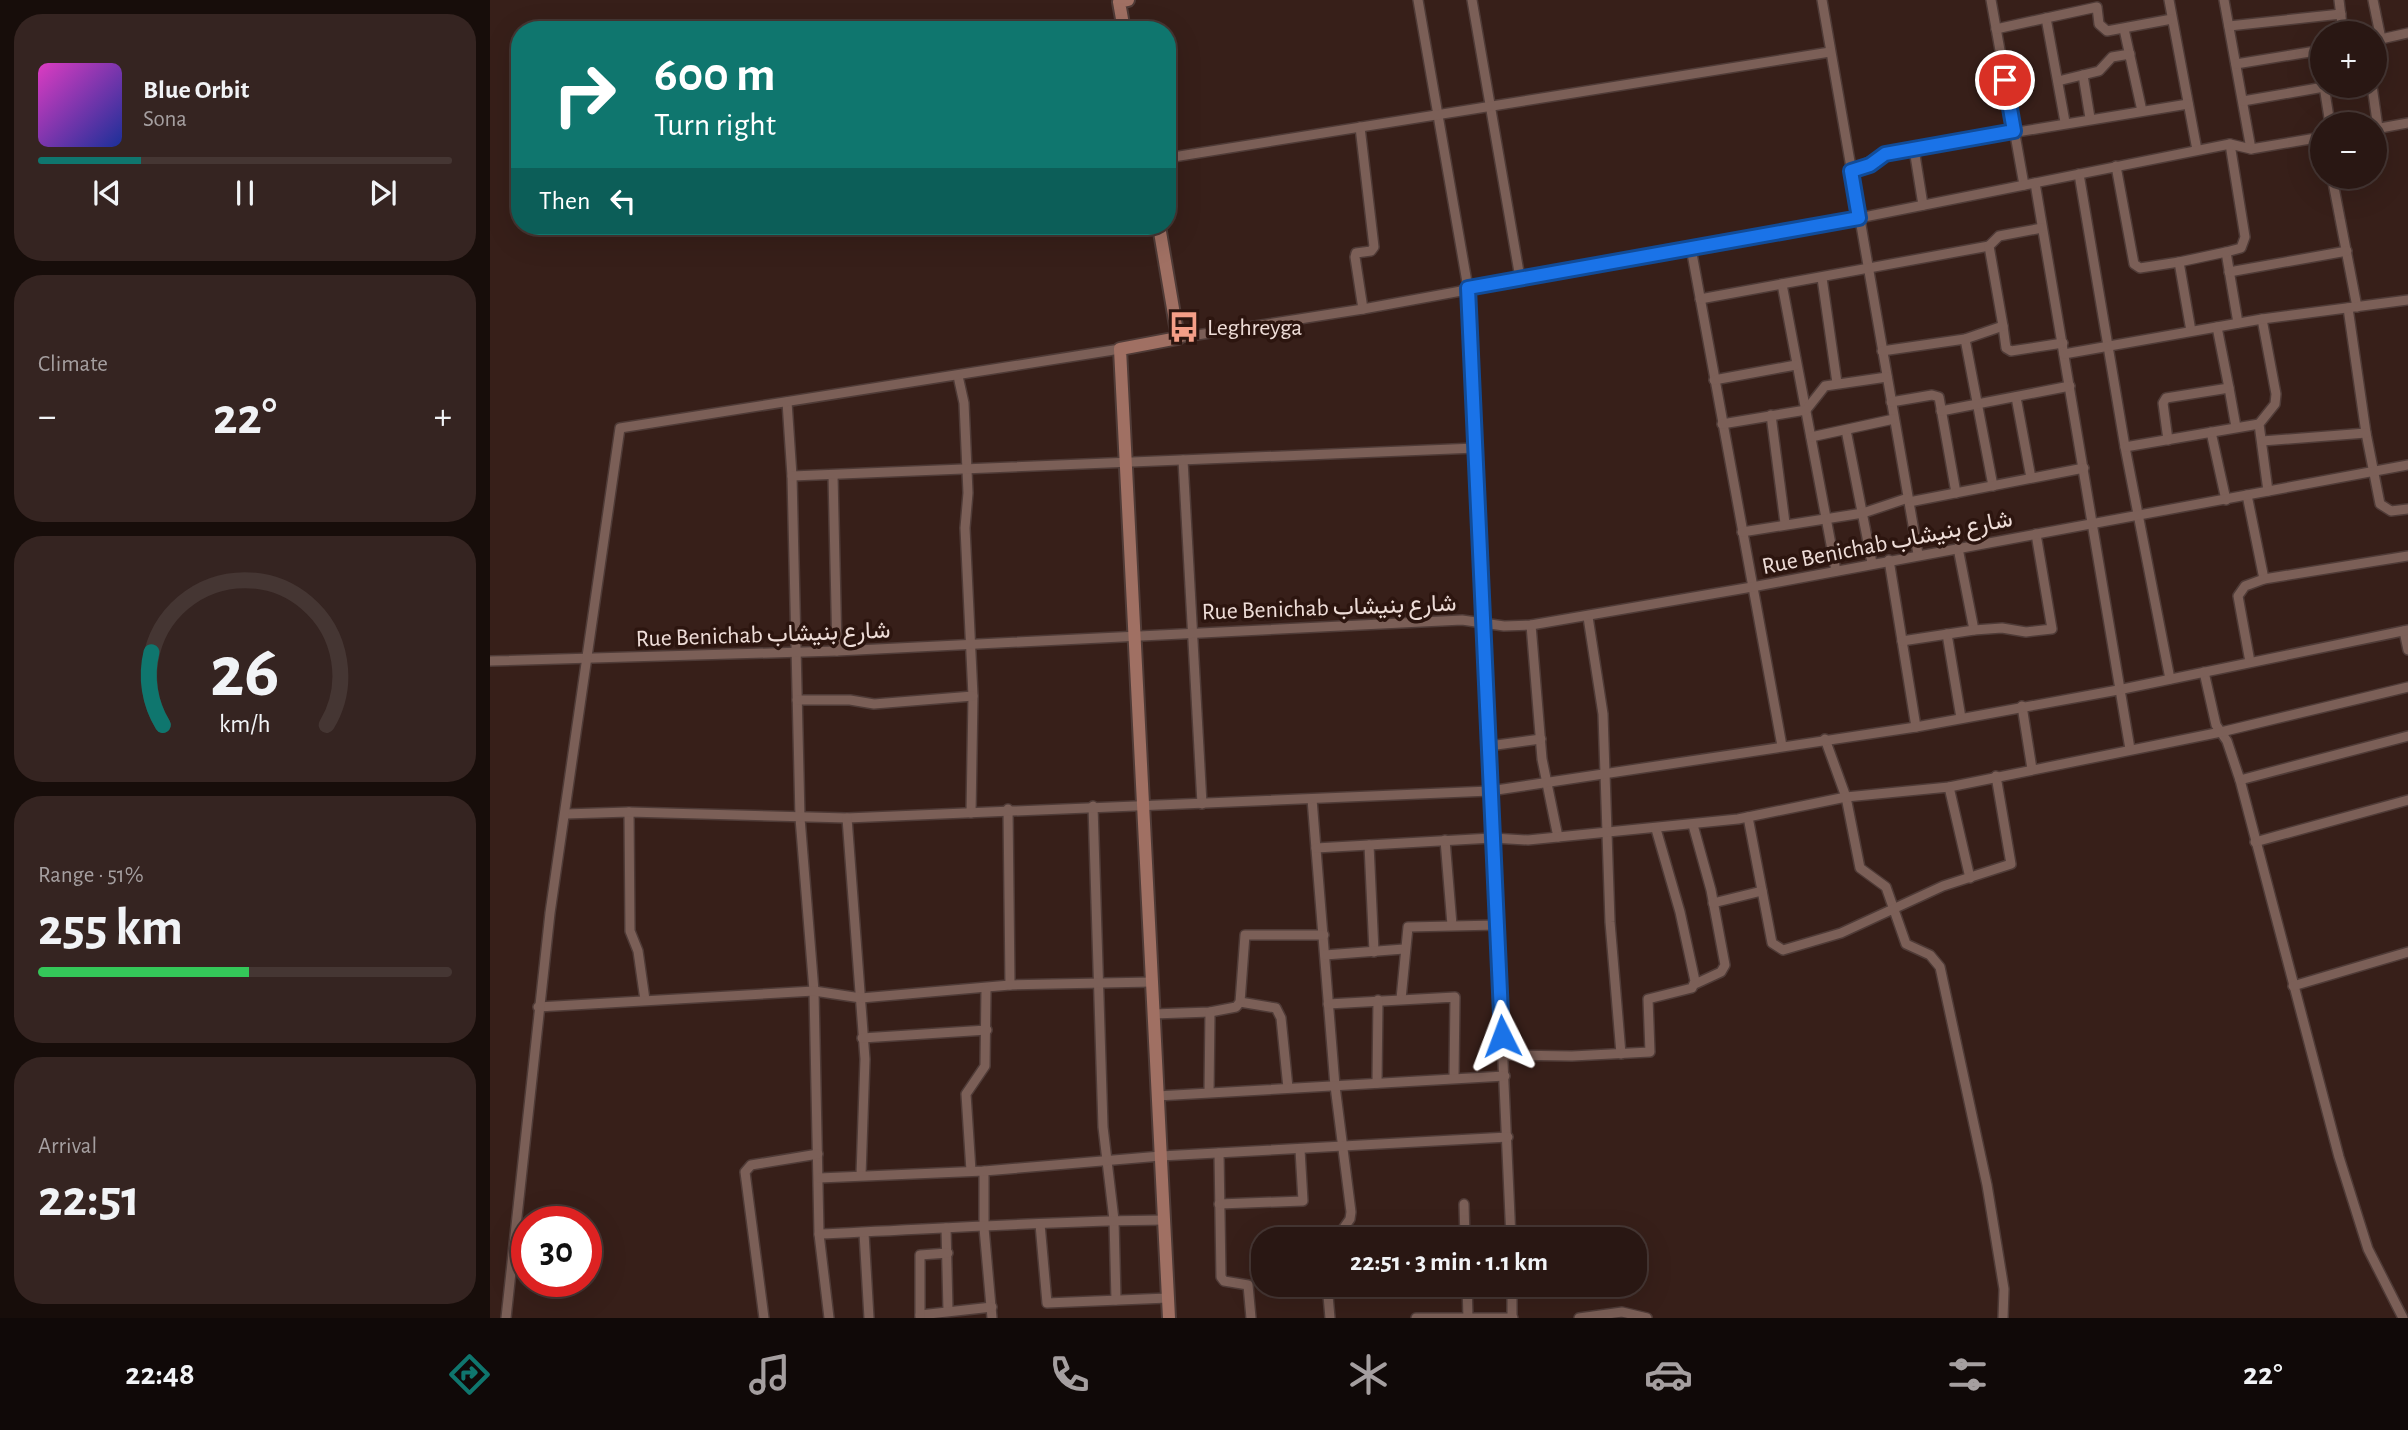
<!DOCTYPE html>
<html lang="en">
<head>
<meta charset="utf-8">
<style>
  :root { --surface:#291713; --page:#352421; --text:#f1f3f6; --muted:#a59fa0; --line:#453633; --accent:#0f766e }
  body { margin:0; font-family:"Alegreya Sans",Vazirmatn,sans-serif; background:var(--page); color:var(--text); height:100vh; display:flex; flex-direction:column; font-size:26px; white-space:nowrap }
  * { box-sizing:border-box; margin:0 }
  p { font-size:23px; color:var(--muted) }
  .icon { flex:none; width:38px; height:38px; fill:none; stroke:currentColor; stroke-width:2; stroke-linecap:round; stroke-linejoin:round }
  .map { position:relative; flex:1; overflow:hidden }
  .panel { display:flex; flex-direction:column; gap:14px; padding:14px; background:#170d0a; width:490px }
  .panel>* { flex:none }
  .banner { position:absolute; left:21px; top:21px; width:665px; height:214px; border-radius:28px; box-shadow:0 7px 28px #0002,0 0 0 2px var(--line); background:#0f766e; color:#fff; overflow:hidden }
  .buttons { position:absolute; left:1820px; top:21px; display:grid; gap:14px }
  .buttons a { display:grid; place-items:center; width:77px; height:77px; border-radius:50%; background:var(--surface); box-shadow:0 7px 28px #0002,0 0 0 2px var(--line); font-size:35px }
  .speed { position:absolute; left:21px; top:1206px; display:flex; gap:14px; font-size:35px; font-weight:700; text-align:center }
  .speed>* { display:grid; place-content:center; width:91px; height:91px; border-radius:50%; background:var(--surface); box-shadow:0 7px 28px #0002,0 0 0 2px var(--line); line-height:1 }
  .speed .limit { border:10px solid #d22; background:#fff; color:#111 }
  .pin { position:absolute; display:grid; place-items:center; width:60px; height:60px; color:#fff; margin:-30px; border:4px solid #fff; border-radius:50%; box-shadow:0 2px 7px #0007 }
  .me { position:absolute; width:77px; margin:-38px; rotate:357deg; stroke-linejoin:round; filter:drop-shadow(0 0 5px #0008) }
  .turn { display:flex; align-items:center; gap:24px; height:147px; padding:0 28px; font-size:32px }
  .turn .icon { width:91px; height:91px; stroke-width:2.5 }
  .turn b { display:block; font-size:49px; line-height:60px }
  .then { display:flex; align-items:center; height:66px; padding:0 28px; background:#0003; gap:14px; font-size:26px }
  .big { font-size:52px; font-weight:600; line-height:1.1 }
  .panel .card { flex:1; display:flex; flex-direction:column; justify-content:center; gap:10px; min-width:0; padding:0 24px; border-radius:28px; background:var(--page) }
  .panel .dial { align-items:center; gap:0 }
  .dial svg { height:182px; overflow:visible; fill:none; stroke:var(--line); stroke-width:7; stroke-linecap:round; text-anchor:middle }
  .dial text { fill:var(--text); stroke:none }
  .song { display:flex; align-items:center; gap:21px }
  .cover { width:84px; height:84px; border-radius:10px; background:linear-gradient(135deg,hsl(310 70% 55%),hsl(230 70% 35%)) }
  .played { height:7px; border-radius:4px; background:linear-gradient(90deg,var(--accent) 25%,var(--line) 25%) }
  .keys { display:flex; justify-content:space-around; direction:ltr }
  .heat { display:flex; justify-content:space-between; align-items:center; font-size:38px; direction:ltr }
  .charge { height:10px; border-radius:5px; background:linear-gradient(90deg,#34c759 51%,var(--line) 0) }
  .trip { position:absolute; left:761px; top:1227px; width:396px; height:70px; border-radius:28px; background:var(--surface); box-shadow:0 7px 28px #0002,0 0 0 2px var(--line); font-weight:600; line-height:70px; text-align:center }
  .dock { display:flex; height:112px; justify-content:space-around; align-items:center; background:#100908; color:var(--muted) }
  .dock .icon { width:49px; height:49px }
  .dock .active { color:var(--accent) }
  .dock b { font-size:32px; color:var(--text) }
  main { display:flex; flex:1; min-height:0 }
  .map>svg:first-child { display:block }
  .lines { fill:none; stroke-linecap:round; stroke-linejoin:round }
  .street-casing { stroke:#4f3b37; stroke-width:12 }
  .secondary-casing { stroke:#4f3b37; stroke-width:16 }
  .street { stroke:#7b5f57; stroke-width:9 }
  .secondary { stroke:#a07063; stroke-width:12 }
  .route-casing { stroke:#114b97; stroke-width:18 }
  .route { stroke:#1a73e8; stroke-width:12 }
  .labels { text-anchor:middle; stroke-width:7; stroke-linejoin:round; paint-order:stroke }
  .poi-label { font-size:24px; fill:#eeddd8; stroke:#2c150f; text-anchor:start }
  .street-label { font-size:24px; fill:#eeddd8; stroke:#2c150f }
</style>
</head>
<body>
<main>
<section class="panel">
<div class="card">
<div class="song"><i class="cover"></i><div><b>Blue Orbit</b><p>Sona</p></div></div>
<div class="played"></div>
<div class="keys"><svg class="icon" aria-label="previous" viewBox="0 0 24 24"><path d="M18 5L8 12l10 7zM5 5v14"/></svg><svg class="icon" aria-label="pause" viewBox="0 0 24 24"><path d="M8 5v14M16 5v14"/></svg><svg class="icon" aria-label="next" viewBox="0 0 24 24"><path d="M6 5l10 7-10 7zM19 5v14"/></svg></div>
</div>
<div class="card"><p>Climate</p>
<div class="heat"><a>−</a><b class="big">22°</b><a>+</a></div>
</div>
<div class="card dial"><svg viewBox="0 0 100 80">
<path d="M14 69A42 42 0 1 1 86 69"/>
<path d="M14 69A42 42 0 0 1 9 37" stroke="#0f766e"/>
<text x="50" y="56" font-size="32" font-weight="700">26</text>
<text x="50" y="72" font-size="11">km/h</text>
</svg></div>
<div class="card"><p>Range · 51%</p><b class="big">255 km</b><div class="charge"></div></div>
<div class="card"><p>Arrival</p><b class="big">22:51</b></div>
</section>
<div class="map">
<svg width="1918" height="1318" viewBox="0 0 1918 1318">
  <rect width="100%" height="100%" fill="#371f19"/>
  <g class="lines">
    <defs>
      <g id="street">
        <polyline points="928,0 978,288 1021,1239"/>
        <polyline points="982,0 1030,278"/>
        <polyline points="1332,0 1428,554"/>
        <polyline points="1501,0 1534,185"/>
        <polyline points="1679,0 1707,150"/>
        <polyline points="1734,0 1761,149"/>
        <polyline points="1849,0 1853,33"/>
        <polyline points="1883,0 1891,39 1885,39"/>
        <polyline points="1556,18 1575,122"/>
        <polyline points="1739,26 1851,14"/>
        <polyline points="1506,29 1607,7 1609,24 1617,31 1682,19"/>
        <polyline points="1634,29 1652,111"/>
        <polyline points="1891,39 1918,33"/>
        <polyline points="1829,51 1832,74"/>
        <polyline points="1746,64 1832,50"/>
        <polyline points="1593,75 1600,118"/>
        <polyline points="1568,81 1609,71 1622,57 1640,54"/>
        <polyline points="1834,86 1840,124"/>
        <polyline points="1882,86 1888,128"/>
        <polyline points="1753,101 1834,87"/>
        <polyline points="870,127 884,247 881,251 866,253 865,257 873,309"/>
        <polyline points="1885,129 1918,123"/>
        <polyline points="1740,144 1755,237 1751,248 1736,252 1748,323"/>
        <polyline points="677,158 1340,52"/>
        <polyline points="1626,166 1644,264 1650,268 1689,262"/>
        <polyline points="1361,171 1395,154 1424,149"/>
        <polyline points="1589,174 1635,447 1680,679"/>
        <polyline points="1842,177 1867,307"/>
        <polyline points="1545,183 1640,749"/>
        <polyline points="1433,205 1424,149 1698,104"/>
        <polyline points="1201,248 1292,746"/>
        <polyline points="1739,272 1857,251"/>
        <polyline points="1332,278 1347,383"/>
        <polyline points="1292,284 1346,571"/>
        <polyline points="1210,299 1499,246"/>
        <polyline points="1858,308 1876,433 1890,504 1901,511 1918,509"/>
        <polyline points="1772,319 1786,394 1785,404 1769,424 1778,491"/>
        <polyline points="1513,326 1516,348 1521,351 1573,343"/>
        <polyline points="1701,331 1689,262 1736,252"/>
        <polyline points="688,338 873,309 1369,218 1740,144 1761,149 1832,137"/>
        <polyline points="1475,339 1503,486"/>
        <polyline points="1392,351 1475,339 1513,326 1499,246 1509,236 1552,228"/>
        <polyline points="1574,354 1772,319 1918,300"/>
        <polyline points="468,376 474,403 478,493 475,528 483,696 481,813"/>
        <polyline points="1224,380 1306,365"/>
        <polyline points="1739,388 1746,427"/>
        <polyline points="1526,397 1541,478"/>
        <polyline points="297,402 302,476 310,818 324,991 329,1234 339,1318"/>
        <polyline points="1401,402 1442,395 1449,397 1466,493"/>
        <polyline points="1451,411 1580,386"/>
        <polyline points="1281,415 1295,523"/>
        <polyline points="1232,424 1316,410 1335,386 1397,377"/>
        <polyline points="1356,430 1382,563"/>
        <polyline points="1721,432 1736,500"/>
        <polyline points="1321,437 1404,419"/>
        <polyline points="1678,440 1673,403 1676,398 1739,388 1727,327"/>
        <polyline points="1772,441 1876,433"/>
        <polyline points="1635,447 1769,424"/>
        <polyline points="693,460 712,804"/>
        <polyline points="343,475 347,651"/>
        <polyline points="302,476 986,448"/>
        <polyline points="1757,495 1774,579"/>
        <polyline points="1419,502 1594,468"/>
        <polyline points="1252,532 1373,513 1418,498"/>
        <polyline points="1468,548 1484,630"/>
        <polyline points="1399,560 1426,727"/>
        <polyline points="1098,617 1113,714 1120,922 1131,1054"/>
        <polyline points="1041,625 1052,759 1068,837"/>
        <polyline points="1914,631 1918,650"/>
        <polyline points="1457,634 1471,718"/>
        <polyline points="1412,641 1484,630 1512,628 1536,632 1562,629 1546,534"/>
        <polyline points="0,661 347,651 972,620 1014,626 1041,625 1262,587 1918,465"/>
        <polyline points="1760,662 1748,596 1755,586 1774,579 1918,556"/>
        <polyline points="1714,672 1726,725 1737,741 1750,780 1849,1157 1878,1249 1913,1318"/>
        <polyline points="307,700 360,700 384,704 483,696"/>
        <polyline points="1532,706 1542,769"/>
        <polyline points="1335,739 1356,797 1370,868 1396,887 1416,944 1440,955 1450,967 1497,1185 1514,1289 1513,1318"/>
        <polyline points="999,746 1051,739"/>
        <polyline points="1750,780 1918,736"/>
        <polyline points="1459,787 1480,878"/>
        <polyline points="822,799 845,1086 861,1212 860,1219 846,1239"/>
        <polyline points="603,806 613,1127 624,1220 626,1300"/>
        <polyline points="518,809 520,985"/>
        <polyline points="139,812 140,931 148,951 155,1000"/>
        <polyline points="75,814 139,812 357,818 1000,791 1426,727 1628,690 1918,630"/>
        <polyline points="1258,817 1282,943 1293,950 1351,933 1453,886 1521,864 1506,776"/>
        <polyline points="357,818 375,1059 371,1175"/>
        <polyline points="1203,825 1221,890 1235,965 1231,972 1205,984"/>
        <polyline points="955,840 962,925"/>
        <polyline points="1765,842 1918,800"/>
        <polyline points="879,845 884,952"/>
        <polyline points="826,848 1002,838 1038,840 1248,819 1356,797 1459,787 1731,732 1918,687"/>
        <polyline points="1223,903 1272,891"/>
        <polyline points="835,955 914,949"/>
        <polyline points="1803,986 1918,952"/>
        <polyline points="911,999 918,927 1007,925"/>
        <polyline points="750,1002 786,1008 791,1018 798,1088"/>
        <polyline points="838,1004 965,997 964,1078"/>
        <polyline points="48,1007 324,991 371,998 520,985 662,982"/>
        <polyline points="663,1014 720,1012 746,1007 750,1002 755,935 834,935"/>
        <polyline points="372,1038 497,1030"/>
        <polyline points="1013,1055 1082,1056 1160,1052 1158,999 1202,988 1205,981 1190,912 1166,829"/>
        <polyline points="887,1083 888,1000"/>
        <polyline points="719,1092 720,1012"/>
        <polyline points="667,1096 1015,1076"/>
        <polyline points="729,1153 731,1277 734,1281 758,1285 761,1318"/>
        <polyline points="481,1171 476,1094 495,1066 496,989"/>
        <polyline points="494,1171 494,1228 502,1318"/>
        <polyline points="329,1178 494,1171 671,1156 1018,1137"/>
        <polyline points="729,1204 813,1201 810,1150"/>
        <polyline points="974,1204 975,1239"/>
        <polyline points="550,1224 557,1303 678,1298"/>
        <polyline points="456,1228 458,1310"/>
        <polyline points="374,1233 379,1318"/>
        <path d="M329 1234C444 1229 559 1221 674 1220"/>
        <polyline points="837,1284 840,1318"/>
        <polyline points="977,1284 978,1318"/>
        <polyline points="1022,1284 1022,1318"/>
        <polyline points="430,1315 502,1307"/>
        <polyline points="16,1318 60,913 130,428 630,349"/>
        <polyline points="274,1318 255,1172 261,1165 328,1154"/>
        <polyline points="430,1318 430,1255 458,1253"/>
        <polyline points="926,1318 1023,1318"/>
        <polyline points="1089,1318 1132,1312 1157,1318"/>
      </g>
      <g id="secondary">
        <polyline points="634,30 629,2 638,0"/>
        <polyline points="669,226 688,338 630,349 679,1318"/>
      </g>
    </defs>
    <use href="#street" class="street-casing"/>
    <use href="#secondary" class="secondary-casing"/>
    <use href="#street" class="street"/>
    <use href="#secondary" class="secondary"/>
  </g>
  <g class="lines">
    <defs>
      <polyline id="route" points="1012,1036 978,288 1369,218 1361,171 1380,165 1395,154 1524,131 1515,80"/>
    </defs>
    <use href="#route" class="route-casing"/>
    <use href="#route" class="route"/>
  </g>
  <defs>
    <symbol id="bus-bare" viewBox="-9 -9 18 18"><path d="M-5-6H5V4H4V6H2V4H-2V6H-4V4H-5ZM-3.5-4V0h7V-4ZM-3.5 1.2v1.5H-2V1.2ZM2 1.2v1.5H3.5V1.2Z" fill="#f49e87" stroke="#2c150f" stroke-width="2.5" paint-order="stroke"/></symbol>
  </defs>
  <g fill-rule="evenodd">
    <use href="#bus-bare" x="672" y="305" width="44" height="44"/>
  </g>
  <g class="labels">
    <g class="poi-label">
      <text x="717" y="335">Leghreyga</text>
    </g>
    <g class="street-label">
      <text transform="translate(1397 542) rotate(-11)" y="8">Rue Benichab شارع بنيشاب</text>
      <text transform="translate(839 607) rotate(-2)" y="8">Rue Benichab شارع بنيشاب</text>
      <text transform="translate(273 634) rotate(-2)" y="8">Rue Benichab شارع بنيشاب</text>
    </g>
  </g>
</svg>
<div class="buttons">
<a>+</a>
<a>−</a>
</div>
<div class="speed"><div class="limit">30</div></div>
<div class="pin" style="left:1515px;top:80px;background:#d93025"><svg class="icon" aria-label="arrive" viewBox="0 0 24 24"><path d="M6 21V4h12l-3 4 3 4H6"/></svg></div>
<svg class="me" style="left:1012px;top:1036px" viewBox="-20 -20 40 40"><path d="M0-17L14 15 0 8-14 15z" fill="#1a73e8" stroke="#fff" stroke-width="4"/></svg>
<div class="trip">22:51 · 3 min · 1.1 km</div>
<div class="banner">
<div class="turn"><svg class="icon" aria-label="right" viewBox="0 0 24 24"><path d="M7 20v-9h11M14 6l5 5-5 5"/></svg><div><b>600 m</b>Turn right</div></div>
<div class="then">Then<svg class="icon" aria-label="left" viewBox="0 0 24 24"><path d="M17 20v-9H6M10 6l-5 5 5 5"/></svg></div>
</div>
</div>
</main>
<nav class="dock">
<b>22:48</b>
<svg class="icon active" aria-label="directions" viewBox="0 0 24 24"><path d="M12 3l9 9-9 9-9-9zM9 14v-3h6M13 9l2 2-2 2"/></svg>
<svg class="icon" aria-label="music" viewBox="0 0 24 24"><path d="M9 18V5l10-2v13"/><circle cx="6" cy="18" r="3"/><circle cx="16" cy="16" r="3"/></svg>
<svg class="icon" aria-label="phone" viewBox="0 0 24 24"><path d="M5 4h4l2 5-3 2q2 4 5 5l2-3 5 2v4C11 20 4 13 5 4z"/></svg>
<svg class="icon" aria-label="climate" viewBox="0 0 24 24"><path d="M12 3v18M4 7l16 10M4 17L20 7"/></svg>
<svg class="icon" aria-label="car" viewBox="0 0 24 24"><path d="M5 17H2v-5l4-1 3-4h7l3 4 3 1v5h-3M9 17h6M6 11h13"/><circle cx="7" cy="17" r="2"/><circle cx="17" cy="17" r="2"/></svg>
<svg class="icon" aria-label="filters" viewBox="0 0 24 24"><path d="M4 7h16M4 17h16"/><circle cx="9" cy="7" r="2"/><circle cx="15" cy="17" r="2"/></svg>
<b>22°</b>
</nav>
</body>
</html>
